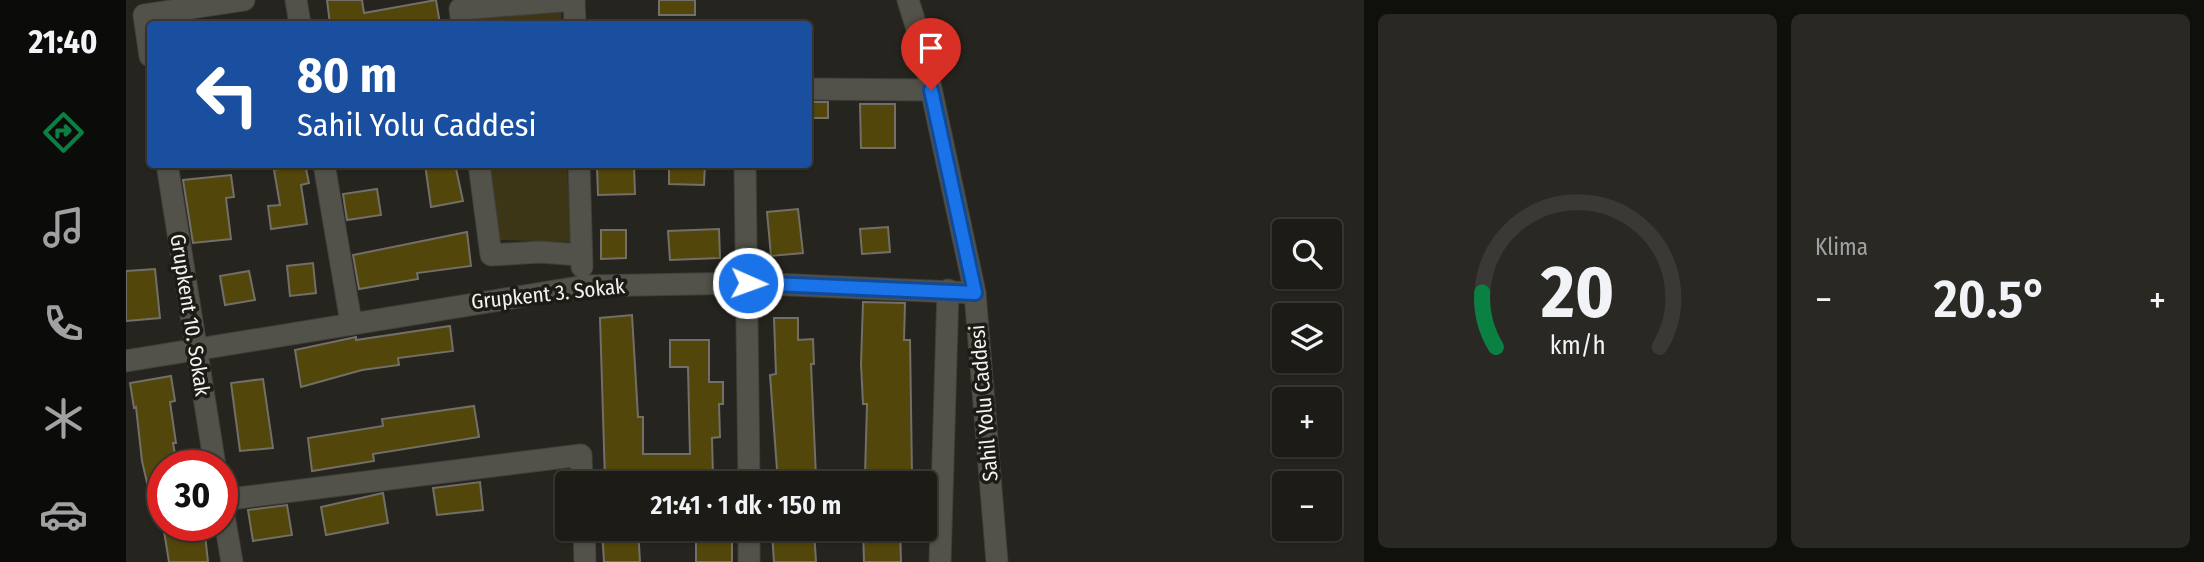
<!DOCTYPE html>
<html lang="tr">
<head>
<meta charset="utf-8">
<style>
  :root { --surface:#1c1b16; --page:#292823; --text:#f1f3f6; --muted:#a0a1a1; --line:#3a3935; --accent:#0b8043 }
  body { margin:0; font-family:"Fira Sans Condensed",sans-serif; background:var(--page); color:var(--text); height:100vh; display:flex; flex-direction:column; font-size:26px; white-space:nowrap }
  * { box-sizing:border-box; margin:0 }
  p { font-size:23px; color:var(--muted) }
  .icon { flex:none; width:38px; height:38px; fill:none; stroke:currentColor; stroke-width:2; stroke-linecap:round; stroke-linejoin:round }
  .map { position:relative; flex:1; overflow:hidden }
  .drawer { display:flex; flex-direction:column; gap:14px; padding:14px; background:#0f0f0c; width:840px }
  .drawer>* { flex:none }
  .guide { position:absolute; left:21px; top:21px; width:665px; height:147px; border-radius:7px; box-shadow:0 2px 5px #0004,0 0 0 2px var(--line); background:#1a4fa0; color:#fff; overflow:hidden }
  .controls { position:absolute; left:1146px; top:219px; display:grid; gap:14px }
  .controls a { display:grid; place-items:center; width:70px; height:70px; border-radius:7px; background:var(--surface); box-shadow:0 2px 5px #0004,0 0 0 2px var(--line); font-size:35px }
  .speed { position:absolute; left:21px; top:450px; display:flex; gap:14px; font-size:35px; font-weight:700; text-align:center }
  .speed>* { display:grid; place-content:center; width:91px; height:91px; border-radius:50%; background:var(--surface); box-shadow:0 2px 5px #0004,0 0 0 2px var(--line); line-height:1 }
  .speed .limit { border:10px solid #d22; background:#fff; color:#111 }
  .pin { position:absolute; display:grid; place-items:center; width:60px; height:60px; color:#fff; margin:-72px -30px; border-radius:50% 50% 50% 0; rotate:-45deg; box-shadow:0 0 7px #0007 }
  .pin .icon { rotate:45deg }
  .me { position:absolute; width:77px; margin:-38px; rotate:92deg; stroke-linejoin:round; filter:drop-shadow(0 0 5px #0008) }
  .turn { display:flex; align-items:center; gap:24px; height:147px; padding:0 35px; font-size:32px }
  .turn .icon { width:91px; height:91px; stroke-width:2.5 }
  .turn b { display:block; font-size:49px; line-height:60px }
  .big { font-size:52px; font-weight:600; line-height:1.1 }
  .drawer .card { flex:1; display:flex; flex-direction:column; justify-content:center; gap:10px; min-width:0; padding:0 24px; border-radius:10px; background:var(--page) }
  .drawer .dial { align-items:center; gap:0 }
  .dial svg { height:182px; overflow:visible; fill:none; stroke:var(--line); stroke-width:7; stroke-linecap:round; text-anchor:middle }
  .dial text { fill:var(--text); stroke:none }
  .heat { display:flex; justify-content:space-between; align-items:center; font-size:38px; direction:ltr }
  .drawer .tiles { flex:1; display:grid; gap:14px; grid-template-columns:repeat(2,1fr) }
  .trip { position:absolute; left:429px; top:471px; width:382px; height:70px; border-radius:7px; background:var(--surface); box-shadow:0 2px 5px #0004,0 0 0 2px var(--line); font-weight:600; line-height:70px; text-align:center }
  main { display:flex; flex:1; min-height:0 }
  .tab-bar { display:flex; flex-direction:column; width:126px; justify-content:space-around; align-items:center; background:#0b0b09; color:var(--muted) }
  .tab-bar .icon { width:49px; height:49px }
  .tab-bar .active { color:var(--accent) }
  .tab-bar b { font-size:32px; color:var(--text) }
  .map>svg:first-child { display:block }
  .green { fill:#3c3617 }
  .building { fill:#52460a; stroke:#716f68; stroke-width:2 }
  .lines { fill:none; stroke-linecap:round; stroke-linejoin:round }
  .minor-casing { stroke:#41403b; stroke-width:23 }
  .tertiary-casing { stroke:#41403b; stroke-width:23 }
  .minor { stroke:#53524a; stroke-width:21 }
  .tertiary { stroke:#53524a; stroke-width:21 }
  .route-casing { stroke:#114b97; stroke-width:18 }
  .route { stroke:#1a73e8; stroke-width:12 }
  .labels { text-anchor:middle; stroke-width:7; stroke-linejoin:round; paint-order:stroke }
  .street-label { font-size:21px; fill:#f3f2ee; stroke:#1c1b15 }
</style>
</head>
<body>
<main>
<nav class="tab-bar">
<b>21:40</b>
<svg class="icon active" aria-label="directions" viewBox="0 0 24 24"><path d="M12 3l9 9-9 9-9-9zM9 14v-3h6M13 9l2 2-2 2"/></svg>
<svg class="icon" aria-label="music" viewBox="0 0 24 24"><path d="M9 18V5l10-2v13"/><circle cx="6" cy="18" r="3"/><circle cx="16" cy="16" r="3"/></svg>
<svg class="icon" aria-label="phone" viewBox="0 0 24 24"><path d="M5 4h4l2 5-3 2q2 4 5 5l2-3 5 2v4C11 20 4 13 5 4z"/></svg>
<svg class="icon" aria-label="climate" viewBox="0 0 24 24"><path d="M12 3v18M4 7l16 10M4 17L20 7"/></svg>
<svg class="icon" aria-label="car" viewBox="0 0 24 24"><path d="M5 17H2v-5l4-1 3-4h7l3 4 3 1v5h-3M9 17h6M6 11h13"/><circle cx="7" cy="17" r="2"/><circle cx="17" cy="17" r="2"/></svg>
</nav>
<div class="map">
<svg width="1238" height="562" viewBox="0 0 1238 562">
  <rect width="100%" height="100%" fill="#26241e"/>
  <g class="green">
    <polygon points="435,11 436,24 344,24 343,18"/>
    <polygon points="361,165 441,165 445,242 370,240"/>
  </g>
  <g class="building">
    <polygon points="201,0 236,0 238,13 310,0 314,24 204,24"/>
    <rect x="533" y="0" width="36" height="15"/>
    <rect x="682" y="102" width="20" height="16"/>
    <polygon points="734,104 769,104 769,148 735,148"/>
    <polygon points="179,164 183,183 175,185 181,224 145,229 142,206 154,205 148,170"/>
    <polygon points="299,164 329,164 337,201 305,207"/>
    <polygon points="543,164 579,164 578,185 543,184"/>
    <polygon points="508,166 509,194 472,195 471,167"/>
    <polygon points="105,175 108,197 100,198 105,239 67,243 57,180"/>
    <polygon points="251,189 255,215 221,220 217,194"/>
    <polygon points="672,209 677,253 645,256 641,212"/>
    <polygon points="762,227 764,252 736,254 734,229"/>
    <polygon points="593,229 594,258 544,260 542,231"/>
    <polygon points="475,230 500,230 500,258 475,259"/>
    <polygon points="341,232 345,266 291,273 292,279 233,289 227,255"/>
    <polygon points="187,263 190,293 164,296 161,266"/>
    <polygon points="29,269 34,318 0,321 0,271"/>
    <polygon points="123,271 129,300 99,305 94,276"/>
    <polygon points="737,302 779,303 778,340 784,340 786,475 739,475 741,404 737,404 735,364"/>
    <polygon points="506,315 512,417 517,417 517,454 564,454 562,367 544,367 544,340 583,340 583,382 597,382 597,404 593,404 594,437 586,438 587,476 479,480 474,318"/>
    <polygon points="648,318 672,318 672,340 687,339 688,364 685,364 690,477 685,477 685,483 652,483 644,375 650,374"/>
    <polygon points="324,326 327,351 272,358 273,365 236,370 175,387 169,350 230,337 230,340"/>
    <polygon points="45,376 49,401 44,402 50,443 47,443 51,466 37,466 37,516 29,517 16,461 10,407 8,408 4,383"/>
    <polygon points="137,379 147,448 114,451 105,383"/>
    <polygon points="348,406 353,437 247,454 248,461 186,471 182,438 257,426 256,419"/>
    <polygon points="354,482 357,510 311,515 307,488"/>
    <polygon points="257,493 262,523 200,535 195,507"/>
    <polygon points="161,505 166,535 127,541 122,510"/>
    <polygon points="37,525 78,525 82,562 43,562"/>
    <polygon points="512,528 514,562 478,562 476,530"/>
    <polygon points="737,528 774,528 775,562 738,562"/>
    <polygon points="688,530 690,562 648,562 646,533"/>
    <rect x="570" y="533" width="36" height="29"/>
  </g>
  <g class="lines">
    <defs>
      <g id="minor">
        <polyline points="170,0 174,24"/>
        <polyline points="448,0 449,24"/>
        <polyline points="336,24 334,9 448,0"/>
        <polyline points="24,56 18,15 118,0"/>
        <polyline points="682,89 805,90"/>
        <polyline points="41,164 89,466"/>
        <polyline points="198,164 225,322"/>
        <polyline points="353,164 365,255 415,252 454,255"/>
        <polyline points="453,164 456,267"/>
        <polyline points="619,164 623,483"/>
        <polyline points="0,361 459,286 622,283 849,293"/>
        <polyline points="96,500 455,455 456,483"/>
        <polyline points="96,504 106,562"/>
        <polyline points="458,528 459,562"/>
        <polyline points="623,528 623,562"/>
        <polyline points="814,562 822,290"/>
      </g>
      <polyline id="tertiary" points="782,0 795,42 849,293 871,562"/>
    </defs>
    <use href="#minor" class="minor-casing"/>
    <use href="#tertiary" class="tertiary-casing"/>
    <use href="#minor" class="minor"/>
    <use href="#tertiary" class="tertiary"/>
  </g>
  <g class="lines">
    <defs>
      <polyline id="route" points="622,283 849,293 805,90"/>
    </defs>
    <use href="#route" class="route-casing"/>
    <use href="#route" class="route"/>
  </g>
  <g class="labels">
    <g class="street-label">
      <text transform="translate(422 294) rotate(-6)" y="7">Grupkent 3. Sokak</text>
      <text transform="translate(64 315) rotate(81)" y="7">Grupkent 10. Sokak</text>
      <text transform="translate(858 403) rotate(-95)" y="7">Sahil Yolu Caddesi</text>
    </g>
  </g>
</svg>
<div class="controls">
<a><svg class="icon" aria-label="search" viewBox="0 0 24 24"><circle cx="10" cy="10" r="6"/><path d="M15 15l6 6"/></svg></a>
<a><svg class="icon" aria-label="layers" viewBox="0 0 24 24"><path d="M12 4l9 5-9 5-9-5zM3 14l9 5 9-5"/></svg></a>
<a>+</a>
<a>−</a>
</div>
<div class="speed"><div class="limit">30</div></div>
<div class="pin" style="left:805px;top:90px;background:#d93025"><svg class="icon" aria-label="arrive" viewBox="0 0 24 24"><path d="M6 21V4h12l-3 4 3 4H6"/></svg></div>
<svg class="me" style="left:622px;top:283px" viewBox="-20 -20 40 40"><circle r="17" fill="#1a73e8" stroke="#fff" stroke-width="3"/><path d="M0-11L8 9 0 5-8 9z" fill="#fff"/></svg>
<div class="trip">21:41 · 1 dk · 150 m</div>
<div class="guide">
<div class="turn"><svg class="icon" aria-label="left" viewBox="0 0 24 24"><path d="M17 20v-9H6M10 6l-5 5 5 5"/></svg><div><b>80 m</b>Sahil Yolu Caddesi</div></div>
</div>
</div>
<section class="drawer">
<div class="tiles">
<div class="card dial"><svg viewBox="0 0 100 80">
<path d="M14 69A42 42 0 1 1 86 69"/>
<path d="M14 69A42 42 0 0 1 8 45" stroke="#0b8043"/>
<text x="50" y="56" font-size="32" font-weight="700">20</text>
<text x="50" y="72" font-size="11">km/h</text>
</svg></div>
<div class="card"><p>Klima</p>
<div class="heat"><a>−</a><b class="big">20.5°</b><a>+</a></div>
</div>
</div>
</section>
</main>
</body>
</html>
